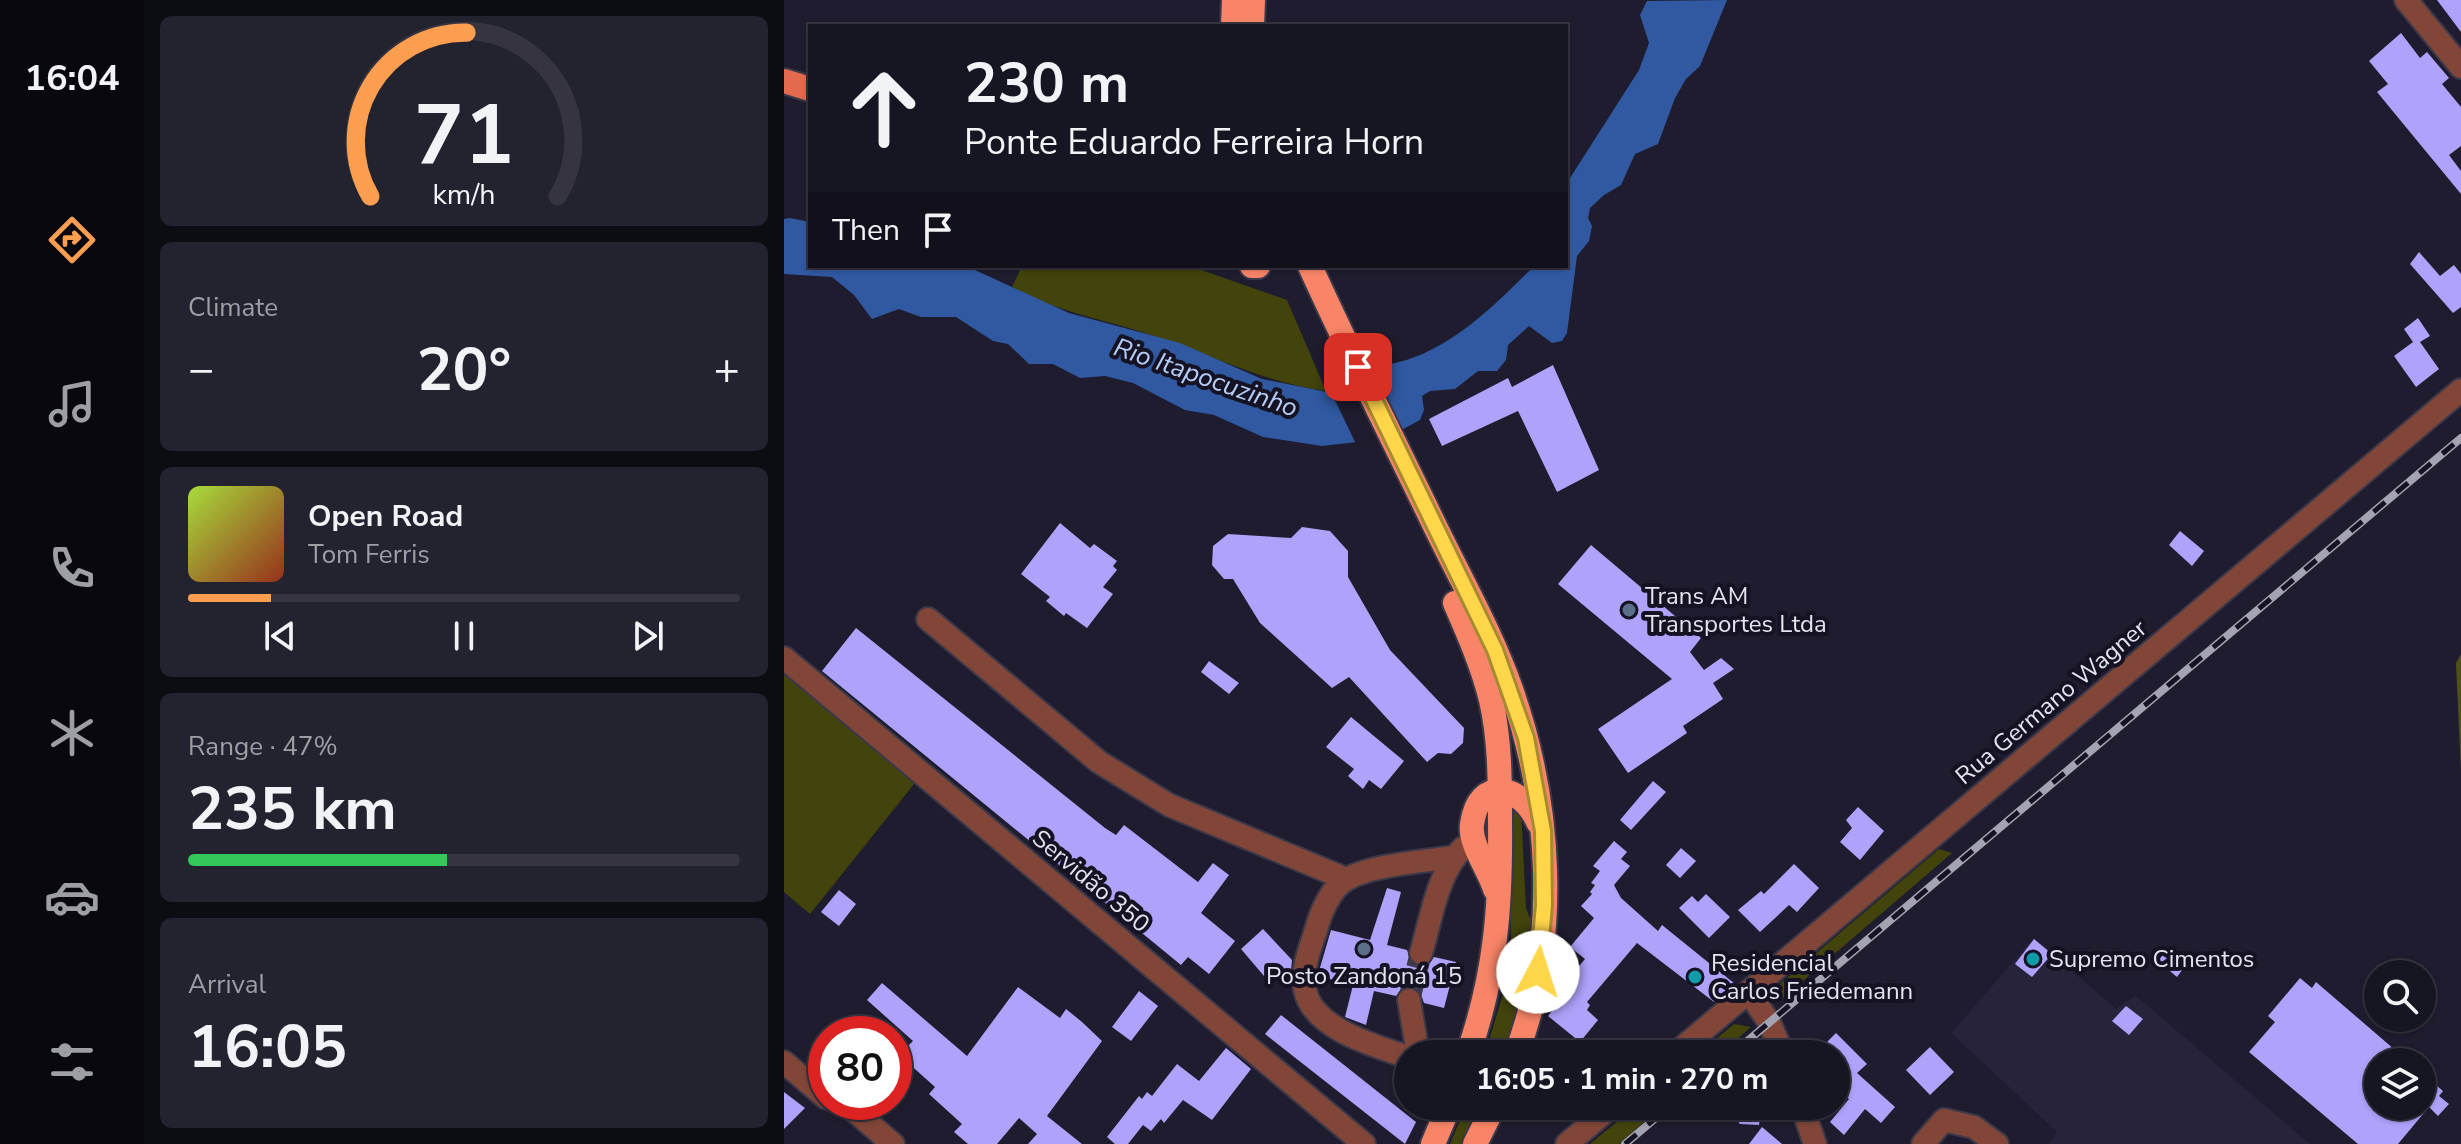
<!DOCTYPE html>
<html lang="en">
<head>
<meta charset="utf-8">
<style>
  :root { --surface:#161522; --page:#23222f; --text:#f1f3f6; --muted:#9e9fa5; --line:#353440; --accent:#fb9e50 }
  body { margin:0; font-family:"Nunito Sans",sans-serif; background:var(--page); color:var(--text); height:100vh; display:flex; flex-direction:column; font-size:30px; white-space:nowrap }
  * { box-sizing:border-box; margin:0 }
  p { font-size:26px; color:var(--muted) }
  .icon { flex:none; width:44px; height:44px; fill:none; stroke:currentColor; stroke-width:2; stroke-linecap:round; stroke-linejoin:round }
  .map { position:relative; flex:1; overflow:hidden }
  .sheet { display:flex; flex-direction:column; gap:16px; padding:16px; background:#0c0c13; width:640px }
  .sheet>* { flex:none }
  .hud { position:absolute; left:24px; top:24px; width:760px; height:244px; border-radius:0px; box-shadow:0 2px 6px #0004,0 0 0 2px var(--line); background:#161522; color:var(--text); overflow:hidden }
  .buttons { position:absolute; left:1580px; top:960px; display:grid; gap:16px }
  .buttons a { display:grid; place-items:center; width:72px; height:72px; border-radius:50%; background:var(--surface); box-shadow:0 2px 6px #0004,0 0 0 2px var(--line); font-size:40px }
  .speed { position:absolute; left:24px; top:1016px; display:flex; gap:16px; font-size:40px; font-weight:700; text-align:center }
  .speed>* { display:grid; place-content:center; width:104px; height:104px; border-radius:50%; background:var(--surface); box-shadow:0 2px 6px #0004,0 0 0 2px var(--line); line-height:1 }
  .speed .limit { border:12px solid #d22; background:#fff; color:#111 }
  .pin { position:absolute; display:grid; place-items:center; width:68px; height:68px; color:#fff; margin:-34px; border-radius:16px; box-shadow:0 4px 12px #0006 }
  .me { position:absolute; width:88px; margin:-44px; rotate:5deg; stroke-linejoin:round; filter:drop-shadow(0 0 6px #0008) }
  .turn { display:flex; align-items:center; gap:28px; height:168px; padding:0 24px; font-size:36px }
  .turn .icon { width:104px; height:104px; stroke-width:2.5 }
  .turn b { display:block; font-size:56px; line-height:68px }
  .then { display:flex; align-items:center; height:76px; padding:0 24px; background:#0003; gap:16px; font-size:30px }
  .big { font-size:60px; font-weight:700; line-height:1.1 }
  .sheet .widget { flex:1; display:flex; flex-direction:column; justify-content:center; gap:12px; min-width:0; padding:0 28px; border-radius:12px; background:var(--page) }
  .sheet .dial { align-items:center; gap:0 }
  .dial svg { height:208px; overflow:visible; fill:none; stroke:var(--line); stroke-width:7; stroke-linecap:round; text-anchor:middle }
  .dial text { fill:var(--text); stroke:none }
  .song { display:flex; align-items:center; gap:24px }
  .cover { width:96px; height:96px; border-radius:12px; background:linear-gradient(135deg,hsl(80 70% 55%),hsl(10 70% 35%)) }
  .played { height:8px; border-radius:4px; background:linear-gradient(90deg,var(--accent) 15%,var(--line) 15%) }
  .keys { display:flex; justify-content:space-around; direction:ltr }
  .heat { display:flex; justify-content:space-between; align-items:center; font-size:44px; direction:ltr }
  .charge { height:12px; border-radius:6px; background:linear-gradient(90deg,#34c759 47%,var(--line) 0) }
  .trip { position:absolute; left:610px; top:1040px; width:456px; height:80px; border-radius:40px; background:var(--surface); box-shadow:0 2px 6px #0004,0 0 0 2px var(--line); font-weight:700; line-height:80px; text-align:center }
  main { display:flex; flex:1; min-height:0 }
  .menu { display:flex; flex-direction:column; width:144px; justify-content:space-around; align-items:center; background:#09080e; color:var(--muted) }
  .menu .icon { width:56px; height:56px }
  .menu .selected { color:var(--accent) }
  .menu b { font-size:36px; color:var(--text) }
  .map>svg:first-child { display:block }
  .built { fill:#26233b }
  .green { fill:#42440c }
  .forest { fill:#4f511a }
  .water { fill:#3059a1 }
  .pier { fill:#1e1c2e }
  .building { fill:#aea2fb }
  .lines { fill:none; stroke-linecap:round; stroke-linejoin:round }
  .minor-tunnel { stroke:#3c3a4b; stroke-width:22; stroke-dasharray:22 11; stroke-linecap:butt }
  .minor-casing { stroke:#3a3849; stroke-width:26 }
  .major-casing { stroke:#3a3849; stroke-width:28 }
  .highway-casing { stroke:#3a3849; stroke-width:28 }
  .minor { stroke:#814638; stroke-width:22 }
  .major { stroke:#e36a4c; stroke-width:24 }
  .highway { stroke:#f98568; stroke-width:24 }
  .rail-casing { stroke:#a4a3b1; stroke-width:8 }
  .rail { stroke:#151224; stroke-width:5; stroke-dasharray:15; stroke-linecap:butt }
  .route-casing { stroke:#a68a30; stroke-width:20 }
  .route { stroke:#ffd54a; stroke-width:14 }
  .service-dot { fill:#5c6f8a; stroke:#151224; stroke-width:3 }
  .culture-dot { fill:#0f9aa8; stroke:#151224; stroke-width:3 }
  .labels { text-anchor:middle; stroke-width:8; stroke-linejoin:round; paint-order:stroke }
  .poi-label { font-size:24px; fill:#e4e3ef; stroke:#151224; text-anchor:start }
  .street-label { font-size:24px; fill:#e4e3ef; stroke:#151224 }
  .water-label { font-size:26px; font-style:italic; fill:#b5ccf5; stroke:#151224 }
</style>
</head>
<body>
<main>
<nav class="menu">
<b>16:04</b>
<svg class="icon selected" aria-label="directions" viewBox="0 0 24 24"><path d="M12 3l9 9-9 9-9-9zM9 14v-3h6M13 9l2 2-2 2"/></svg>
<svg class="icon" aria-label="music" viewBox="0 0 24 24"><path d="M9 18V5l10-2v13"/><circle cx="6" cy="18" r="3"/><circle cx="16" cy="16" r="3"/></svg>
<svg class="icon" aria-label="phone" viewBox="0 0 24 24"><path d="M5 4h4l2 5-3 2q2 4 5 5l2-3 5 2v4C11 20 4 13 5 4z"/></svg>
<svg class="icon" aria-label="climate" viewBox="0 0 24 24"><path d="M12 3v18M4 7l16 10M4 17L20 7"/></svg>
<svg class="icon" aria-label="car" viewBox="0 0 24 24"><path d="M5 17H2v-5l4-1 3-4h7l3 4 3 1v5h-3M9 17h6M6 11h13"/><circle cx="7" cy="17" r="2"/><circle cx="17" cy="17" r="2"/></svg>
<svg class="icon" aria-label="filters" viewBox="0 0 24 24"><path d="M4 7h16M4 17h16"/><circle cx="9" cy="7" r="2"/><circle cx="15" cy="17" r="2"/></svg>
</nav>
<section class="sheet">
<div class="widget dial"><svg viewBox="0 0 100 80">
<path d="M14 69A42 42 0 1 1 86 69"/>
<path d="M14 69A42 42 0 0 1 51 6" stroke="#fb9e50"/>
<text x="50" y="56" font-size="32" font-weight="700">71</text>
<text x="50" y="72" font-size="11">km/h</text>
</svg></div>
<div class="widget"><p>Climate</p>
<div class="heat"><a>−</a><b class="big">20°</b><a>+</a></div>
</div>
<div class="widget">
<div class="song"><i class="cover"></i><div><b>Open Road</b><p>Tom Ferris</p></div></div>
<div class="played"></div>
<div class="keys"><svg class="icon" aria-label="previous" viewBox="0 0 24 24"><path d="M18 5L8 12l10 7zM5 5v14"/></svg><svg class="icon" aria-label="pause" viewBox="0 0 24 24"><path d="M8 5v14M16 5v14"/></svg><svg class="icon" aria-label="next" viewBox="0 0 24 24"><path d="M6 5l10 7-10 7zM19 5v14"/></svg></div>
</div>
<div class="widget"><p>Range · 47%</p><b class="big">235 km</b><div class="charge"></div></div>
<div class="widget"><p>Arrival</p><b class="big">16:05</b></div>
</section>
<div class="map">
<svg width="1677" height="1144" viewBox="0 0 1677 1144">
  <rect width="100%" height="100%" fill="#1e1c2e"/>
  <polygon class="built" points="1250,938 1332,1009 1351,995 1526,1144 1265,1144 1273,1132 1167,1033"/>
  <g class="green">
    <path d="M238 266H406L503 300 542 391C481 383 426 354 367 335 320 319 271 312 228 287Z"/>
    <polygon points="0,670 134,779 26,914 0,892"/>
    <polygon points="727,800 737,809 742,908 748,924 742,977 721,1054 701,1054 719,994 727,950"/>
    <polygon points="1155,849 1168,853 993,1003 991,988"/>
    <polygon points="950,1024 967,1027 936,1054 914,1054"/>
    <polygon points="682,1106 701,1106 682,1144 666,1144"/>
    <polygon points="852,1106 878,1106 835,1144 806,1144"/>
  </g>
  <polygon class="forest" points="1677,654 1677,772 1672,663"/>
  <g class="water">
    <path d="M943 0 916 66 902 79 891 98 874 144 851 154 837 185 820 195 806 208 804 218 808 226 805 241 793 256 783 333 778 341 768 343 745 326 724 345 722 360 713 371H694L671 389 646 391 638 396 640 410 636 420 612 433 580 366C649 368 704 312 750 266H782V195L786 178 855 70 865 43 856 15 863 1Z"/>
    <polygon points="6,218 26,222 26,266 182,266 285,313 396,343 478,379 543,392 552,390 573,442 538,446 479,437 430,415 401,410 349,383 321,376 296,378 269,364 245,364 224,344 209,341 172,317 137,317 115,309 88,319 70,295 48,277 0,274 0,219"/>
  </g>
  <polygon class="pier" points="562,374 596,439 594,443 573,446 545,388"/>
  <g class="building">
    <polygon points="1653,0 1677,0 1677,32"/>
    <polygon points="1617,33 1636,58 1643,52 1665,78 1658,84 1677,107 1677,146 1665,155 1677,171 1677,194 1593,92 1604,84 1585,61"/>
    <polygon points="1635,252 1656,276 1670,265 1677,274 1677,307 1669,313 1626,264"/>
    <polygon points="1634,318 1646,336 1636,342 1655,369 1632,387 1610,356 1629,342 1620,329"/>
    <polygon points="769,365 815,470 773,492 734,411 658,446 645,419 724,378 728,387"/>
    <polygon points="276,523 306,548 310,544 333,561 329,566 333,570 319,587 329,594 303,628 282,613 280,616 262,601 266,597 237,574"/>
    <polygon points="518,527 546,531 564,551 564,577 606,650 680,728 679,743 667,754 654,753 643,762 565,677 548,688 476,623 449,579 440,579 428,565 429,546 444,534 507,538"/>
    <polygon points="1396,531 1420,551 1408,566 1385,545"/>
    <polygon points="807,545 917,638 906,652 920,670 937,658 950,669 929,683 939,699 899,726 903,733 844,773 814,729 888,679 774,584"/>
    <polygon points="72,628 321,828 332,835 340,825 414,882 429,863 445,875 417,913 451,941 425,974 404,957 397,965 38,671"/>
    <polygon points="425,661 455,683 445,694 417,672"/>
    <polygon points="567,717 620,761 597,789 585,780 579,789 564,776 570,769 542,747"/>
    <polygon points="869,781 882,792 847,830 836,820"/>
    <polygon points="1074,807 1100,831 1076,860 1056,842 1068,828 1062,820"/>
    <polygon points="830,841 843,852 837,859 846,866 830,885 837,898 874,931 878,925 951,984 930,1002 853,943 803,1002 806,1005 803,1010 814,1020 796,1042 764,1016 777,1000 773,997 784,979 801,959 786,947 810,918 797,906 808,894 806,892 811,885 807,883 816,871 809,866"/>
    <polygon points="897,848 912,861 896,878 882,865"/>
    <polygon points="1010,864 1035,888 1013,912 1005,905 976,932 954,910 977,891 980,894"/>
    <polygon points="603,888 617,892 603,945 623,950 627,962 634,967 646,963 650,957 672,962 660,1008 640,1003 636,992 629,987 617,989 612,996 590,991 582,1025 561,1017 569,985 534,976 535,971 547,930 586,940"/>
    <polygon points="55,890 72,904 55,926 37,912"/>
    <polygon points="922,894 946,917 925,938 895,908 908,896 914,902"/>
    <polygon points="479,929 508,960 506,982 501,987 493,979 480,976 457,949"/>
    <polygon points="1250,939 1268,954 1248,977 1231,964"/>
    <polygon points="1386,946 1404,962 1393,977 1374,961"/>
    <polygon points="1516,978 1528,988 1532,982 1625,1062 1594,1062 1594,1106 1638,1106 1638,1073 1659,1091 1655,1096 1665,1104 1654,1116 1645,1107 1614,1144 1574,1144 1465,1052 1491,1022 1484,1016"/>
    <polygon points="98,983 183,1056 234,987 276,1018 282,1009 298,1022 318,1041 263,1116 298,1144 244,1144 253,1134 235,1118 213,1144 184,1144 170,1132 178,1124 145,1094 151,1087 122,1061 127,1054 121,1049 129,1041 83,1000"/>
    <polygon points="355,991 374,1006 347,1041 328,1027"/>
    <polygon points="1342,1006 1359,1019 1345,1035 1328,1021"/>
    <polygon points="497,1015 632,1122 621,1144 481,1034"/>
    <polygon points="1052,1033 1083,1064 1073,1073 1111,1107 1097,1123 1081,1109 1060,1135 1046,1122 1065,1099 1052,1086 1052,1054 1031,1054"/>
    <polygon points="1146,1047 1170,1072 1146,1095 1122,1070"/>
    <polygon points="442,1048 467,1069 428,1120 399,1100 380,1123 377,1119 367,1131 359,1125 344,1144 331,1144 323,1137 355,1096 358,1099 363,1092 368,1096 393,1064 415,1081"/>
    <polygon points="0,1092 21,1108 0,1129"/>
    <polygon points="950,1106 978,1106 975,1125 956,1124 949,1115"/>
    <polygon points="978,1127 998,1144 965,1144"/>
  </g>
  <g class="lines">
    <polyline class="minor-tunnel" points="625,1000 637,953"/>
    <defs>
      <g id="minor">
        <polyline points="1622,0 1677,67"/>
        <polyline points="144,619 315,762 385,805 562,879"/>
        <polyline points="0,658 580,1144"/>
        <path d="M637 953C647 920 653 873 679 848"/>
        <polyline points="965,993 985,1022 999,1054"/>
        <polyline points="625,1000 634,1054"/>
        <polyline points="891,1054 1677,390"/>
        <path d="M624 1057C591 1046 529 1029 521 990 517 971 526 948 532 930 536 914 547 887 563 879 587 865 642 861 670 857"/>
        <polyline points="0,1062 42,1098"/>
        <polyline points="60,1102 109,1144"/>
        <polyline points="1018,1106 1031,1144"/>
        <polyline points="783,1144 828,1106"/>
        <polyline points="1139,1144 1160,1120 1190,1127 1213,1144"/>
      </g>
      <polyline id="major" points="0,81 26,89"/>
      <g id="highway">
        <polyline points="449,26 450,0"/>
        <polyline points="468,26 469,0"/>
        <polyline points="468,266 474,266"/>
        <path d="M526 266C565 352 608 437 649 522 676 578 708 634 728 692 767 805 776 941 732 1054"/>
        <path d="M671 603C685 635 699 667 707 700 716 740 716 780 716 821 717 905 712 974 684 1054"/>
        <path d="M711 889C705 869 685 844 688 824 695 775 738 785 754 822"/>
        <polyline points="649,1144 665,1106"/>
        <polyline points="691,1144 710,1106"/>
      </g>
    </defs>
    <use href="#minor" class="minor-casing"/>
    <use href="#major" class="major-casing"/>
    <use href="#highway" class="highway-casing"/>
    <use href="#minor" class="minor"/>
    <use href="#major" class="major"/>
    <use href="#highway" class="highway"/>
    <defs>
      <g id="rail">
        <polyline points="948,1054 1677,438"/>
        <polyline points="841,1144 886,1106"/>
      </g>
    </defs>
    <use href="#rail" class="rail-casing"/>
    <use href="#rail" class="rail"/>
  </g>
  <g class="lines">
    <defs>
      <polyline id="route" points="574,367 711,650 742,738 759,831 760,905 754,972"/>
    </defs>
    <use href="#route" class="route-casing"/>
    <use href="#route" class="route"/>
  </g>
  <g class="service-dot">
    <circle cx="845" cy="610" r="8"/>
    <circle cx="580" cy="949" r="8"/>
  </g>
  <g class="culture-dot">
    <circle cx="1249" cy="959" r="8"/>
    <circle cx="911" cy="977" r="8"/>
  </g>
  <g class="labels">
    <g class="poi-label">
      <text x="861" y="604">Trans AM<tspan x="861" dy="28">Transportes Ltda</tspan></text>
      <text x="1265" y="967">Supremo Cimentos</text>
      <text x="927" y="971">Residencial<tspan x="927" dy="28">Carlos Friedemann</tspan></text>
      <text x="580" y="984" text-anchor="middle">Posto Zandoná 15</text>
    </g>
    <g class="street-label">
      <text transform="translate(1267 702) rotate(-40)" y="8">Rua Germano Wagner</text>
      <text transform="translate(307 881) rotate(40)" y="8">Servidão 350</text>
    </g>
    <g class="water-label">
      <text transform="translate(422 377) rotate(19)" y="9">Rio Itapocuzinho</text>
    </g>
  </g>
</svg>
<div class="buttons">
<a><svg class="icon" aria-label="search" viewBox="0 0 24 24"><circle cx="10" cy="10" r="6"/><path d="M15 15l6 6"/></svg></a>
<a><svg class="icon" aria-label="layers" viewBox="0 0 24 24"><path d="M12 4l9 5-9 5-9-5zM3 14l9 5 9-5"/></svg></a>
</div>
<div class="speed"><div class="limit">80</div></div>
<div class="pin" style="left:574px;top:367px;background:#d93025"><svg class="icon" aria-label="arrive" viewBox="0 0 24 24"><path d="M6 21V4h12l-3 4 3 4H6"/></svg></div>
<svg class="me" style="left:754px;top:972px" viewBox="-20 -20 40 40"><circle r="19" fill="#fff"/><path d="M0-13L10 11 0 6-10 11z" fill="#ffd54a"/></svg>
<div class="trip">16:05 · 1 min · 270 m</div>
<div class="hud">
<div class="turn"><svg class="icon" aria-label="ahead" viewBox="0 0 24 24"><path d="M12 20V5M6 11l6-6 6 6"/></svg><div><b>230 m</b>Ponte Eduardo Ferreira Horn</div></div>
<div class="then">Then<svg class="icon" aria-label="arrive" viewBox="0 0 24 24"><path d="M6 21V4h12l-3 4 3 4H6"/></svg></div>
</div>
</div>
</main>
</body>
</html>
